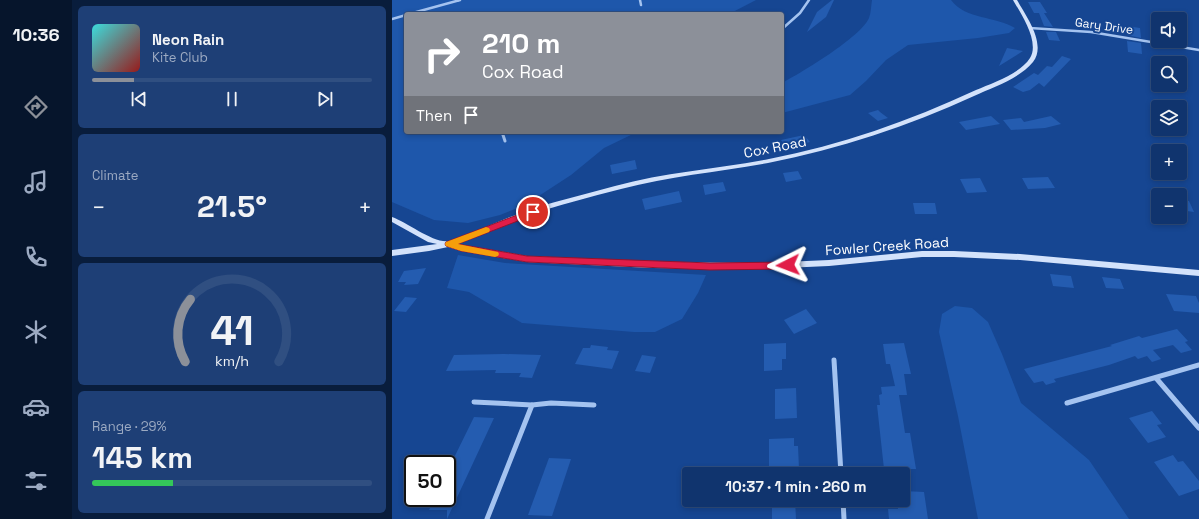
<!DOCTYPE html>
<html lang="en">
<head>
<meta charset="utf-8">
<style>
  :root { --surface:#10346e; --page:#1e3f76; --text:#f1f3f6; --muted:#9caac2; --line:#304f81; --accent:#8c9099 }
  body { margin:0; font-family:"Space Grotesk",sans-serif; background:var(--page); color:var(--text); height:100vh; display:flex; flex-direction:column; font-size:15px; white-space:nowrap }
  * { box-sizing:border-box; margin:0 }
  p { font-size:13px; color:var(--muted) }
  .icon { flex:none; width:22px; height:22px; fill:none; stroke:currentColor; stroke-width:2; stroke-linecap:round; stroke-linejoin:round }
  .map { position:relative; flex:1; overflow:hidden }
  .details { display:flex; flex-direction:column; gap:6px; padding:6px; background:#091d3c; width:320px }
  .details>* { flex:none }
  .hud { position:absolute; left:12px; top:12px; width:380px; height:122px; border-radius:4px; box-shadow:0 2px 6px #0003,0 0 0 1px var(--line); background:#8c9099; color:#fff; overflow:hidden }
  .fabs { position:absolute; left:759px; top:12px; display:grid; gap:8px }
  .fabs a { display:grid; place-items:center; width:36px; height:36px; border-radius:4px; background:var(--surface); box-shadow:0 2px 6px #0003,0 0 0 1px var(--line); font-size:20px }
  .speed { position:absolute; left:12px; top:455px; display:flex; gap:8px; font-size:20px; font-weight:700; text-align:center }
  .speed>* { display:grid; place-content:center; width:52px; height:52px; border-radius:50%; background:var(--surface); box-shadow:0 2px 6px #0003,0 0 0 1px var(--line); line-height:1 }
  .speed .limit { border:2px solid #111; border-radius:6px; background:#fff; color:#111 }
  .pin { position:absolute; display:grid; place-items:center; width:34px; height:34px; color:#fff; margin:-17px; border:2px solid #fff; border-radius:50%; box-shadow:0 1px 4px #0007 }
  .me { position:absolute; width:44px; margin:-22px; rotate:267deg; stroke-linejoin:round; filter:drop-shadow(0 0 3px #0008) }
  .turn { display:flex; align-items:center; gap:14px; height:84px; padding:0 12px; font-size:18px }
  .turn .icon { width:52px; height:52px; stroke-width:2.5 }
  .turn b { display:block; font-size:28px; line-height:34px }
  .then { display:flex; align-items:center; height:38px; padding:0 12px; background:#0003; gap:8px; font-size:15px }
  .big { font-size:30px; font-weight:600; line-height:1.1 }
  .details .tile { flex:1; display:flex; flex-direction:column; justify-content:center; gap:6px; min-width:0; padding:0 14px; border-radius:6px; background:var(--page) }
  .details .dial { align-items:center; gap:0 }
  .dial svg { height:104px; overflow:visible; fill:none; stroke:var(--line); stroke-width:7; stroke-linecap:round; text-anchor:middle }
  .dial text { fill:var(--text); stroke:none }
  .song { display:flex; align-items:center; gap:12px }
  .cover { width:48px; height:48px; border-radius:6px; background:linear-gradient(135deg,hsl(180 70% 55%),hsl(0 70% 35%)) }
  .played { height:4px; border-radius:2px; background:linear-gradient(90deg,var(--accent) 15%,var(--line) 15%) }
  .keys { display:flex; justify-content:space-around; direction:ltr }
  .heat { display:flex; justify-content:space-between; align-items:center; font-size:22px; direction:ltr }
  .charge { height:6px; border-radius:3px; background:linear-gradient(90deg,#34c759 29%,var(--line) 0) }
  .trip { position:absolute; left:290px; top:467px; width:228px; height:40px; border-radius:4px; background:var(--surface); box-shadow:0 2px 6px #0003,0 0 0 1px var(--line); font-weight:600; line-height:40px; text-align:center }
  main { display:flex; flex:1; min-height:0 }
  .menu { display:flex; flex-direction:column; width:72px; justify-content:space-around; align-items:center; background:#06152c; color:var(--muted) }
  .menu .icon { width:28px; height:28px }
  .menu .current { color:var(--accent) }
  .menu b { font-size:18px; color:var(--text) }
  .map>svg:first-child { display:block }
  .green { fill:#1e57ab }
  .building { fill:#245cb0 }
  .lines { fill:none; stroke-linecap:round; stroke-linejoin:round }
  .street-far2 { stroke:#a4c3f0; stroke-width:2.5 }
  .street-far1 { stroke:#a4c3f0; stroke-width:3 }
  .street { stroke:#a4c3f0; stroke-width:5 }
  .secondary { fill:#d3e2fb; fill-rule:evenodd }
  .route { fill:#e11d48; stroke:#92132f }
  .slow { fill:#f59e0b }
  .labels { text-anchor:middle; stroke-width:4; stroke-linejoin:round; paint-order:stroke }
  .far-street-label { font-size:12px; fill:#fff; stroke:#164692 }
  .street-label { font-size:14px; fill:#fff; stroke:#164692 }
</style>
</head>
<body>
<main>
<nav class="menu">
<b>10:36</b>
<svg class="icon current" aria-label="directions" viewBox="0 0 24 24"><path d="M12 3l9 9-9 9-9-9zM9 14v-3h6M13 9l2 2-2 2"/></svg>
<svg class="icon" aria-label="music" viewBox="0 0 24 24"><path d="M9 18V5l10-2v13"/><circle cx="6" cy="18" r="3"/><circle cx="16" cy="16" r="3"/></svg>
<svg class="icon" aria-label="phone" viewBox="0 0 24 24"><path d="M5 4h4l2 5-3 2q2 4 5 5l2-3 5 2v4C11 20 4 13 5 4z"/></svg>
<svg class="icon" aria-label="climate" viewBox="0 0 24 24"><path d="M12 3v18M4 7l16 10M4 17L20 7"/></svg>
<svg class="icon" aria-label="car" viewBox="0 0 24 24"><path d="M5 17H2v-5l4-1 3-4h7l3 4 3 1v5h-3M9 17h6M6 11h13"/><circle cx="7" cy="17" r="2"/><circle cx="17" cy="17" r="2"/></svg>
<svg class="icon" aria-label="filters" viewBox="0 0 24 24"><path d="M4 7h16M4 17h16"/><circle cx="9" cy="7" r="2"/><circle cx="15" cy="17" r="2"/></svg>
</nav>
<section class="details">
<div class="tile">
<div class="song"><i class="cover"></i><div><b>Neon Rain</b><p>Kite Club</p></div></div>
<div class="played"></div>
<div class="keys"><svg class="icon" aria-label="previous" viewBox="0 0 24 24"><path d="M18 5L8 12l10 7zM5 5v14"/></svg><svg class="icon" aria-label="pause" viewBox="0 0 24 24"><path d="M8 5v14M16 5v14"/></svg><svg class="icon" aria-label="next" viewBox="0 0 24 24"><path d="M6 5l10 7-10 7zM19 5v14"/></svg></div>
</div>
<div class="tile"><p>Climate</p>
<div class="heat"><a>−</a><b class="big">21.5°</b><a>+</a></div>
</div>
<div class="tile dial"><svg viewBox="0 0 100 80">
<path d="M14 69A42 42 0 1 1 86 69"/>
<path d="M14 69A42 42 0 0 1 18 21" stroke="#8c9099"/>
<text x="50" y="56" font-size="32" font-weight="700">41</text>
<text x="50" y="72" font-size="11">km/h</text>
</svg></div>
<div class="tile"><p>Range · 29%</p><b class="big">145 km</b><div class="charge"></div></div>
</section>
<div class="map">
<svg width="807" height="519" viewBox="0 0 807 519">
  <rect width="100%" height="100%" fill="#164692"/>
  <g class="green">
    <polygon points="0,0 364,0 337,14 14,14 14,132 245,132 212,148 179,175 133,205 108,215 76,223 42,220 0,202"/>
    <path d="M480 0H559C574 20 604 16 623 28L617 33 586 38 516 45 494 60 474 81 458 95 390 113V83C409 73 469 37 477 18 479 13 479 6 480 0Z"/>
    <polygon points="66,255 113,263 314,275 306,293 290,319 263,332 242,332 130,323 77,292 55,288"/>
    <polygon points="563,306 580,308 596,322 610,354 629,403 697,460 737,519 586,519 566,416 547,332 550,314"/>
  </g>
  <g class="building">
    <polygon points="440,0 442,0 434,17 415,32 425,12"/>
    <polygon points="636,2 648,2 655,13 652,13 661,27 652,26 647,13 642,13"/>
    <polygon points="734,26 748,28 749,38 735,35"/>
    <polygon points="654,32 664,32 668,41 657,40"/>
    <polygon points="735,41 749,43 750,54 736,52"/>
    <polygon points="615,48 631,51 607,66"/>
    <polygon points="670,56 679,59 652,87 647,83 638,90 631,92 621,87 642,73 646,75 655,66 660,67"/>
    <polygon points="486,110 488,112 496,118 486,121 476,113"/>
    <polygon points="599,116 608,124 574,130 567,122"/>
    <polygon points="659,116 669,124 653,128 619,130 611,120 629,118 632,122"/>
    <polygon points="412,135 418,142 395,148 389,140"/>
    <polygon points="243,160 245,169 220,174 218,165"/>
    <polygon points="406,171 410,179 394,182 391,173"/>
    <polygon points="656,177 663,188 636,189 630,178"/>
    <polygon points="588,178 595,192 575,193 568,179"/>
    <polygon points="331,182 334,191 313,195 311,185"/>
    <polygon points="287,191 290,202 253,210 250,199"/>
    <polygon points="788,199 797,201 802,212 788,210"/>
    <polygon points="521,203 543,203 545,214 523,214"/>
    <polygon points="34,268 26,284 12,285 14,282 6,282 12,271"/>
    <polygon points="658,274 679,276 682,288 661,286"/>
    <polygon points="710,277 728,279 732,289 714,288"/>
    <polygon points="774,294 804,296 807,303 807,313 782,311"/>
    <polygon points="13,297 25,298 14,312 2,311"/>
    <polygon points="414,309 425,323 402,334 392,320"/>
    <polygon points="785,329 796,341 793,342 800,350 789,353 781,345 761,350 769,359 760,362 755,356 746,359 743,356 717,365 662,379 664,382 654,385 651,381 642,383 632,369 720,346 718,345 747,336 750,338"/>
    <polygon points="394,343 394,359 390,359 390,370 372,371 372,344"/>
    <polygon points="512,343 519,374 512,374 515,395 507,395 513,433 518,433 524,469 492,469 485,405 488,405 487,395 490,394 489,387 503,386 498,364 494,364 491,344"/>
    <polygon points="199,345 216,347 215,350 227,351 220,369 183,364 191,348 198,348"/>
    <polygon points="112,354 149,355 140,378 127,377 129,373 103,373 104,370 54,371 62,355"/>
    <polygon points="250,355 264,357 258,373 243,371"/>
    <polygon points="404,388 405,418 383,419 383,389"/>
    <polygon points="760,411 770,424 765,425 774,437 756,443 737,418"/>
    <polygon points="82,417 102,418 55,519 55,510 37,510 43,498 55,498 55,472"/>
    <polygon points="402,438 402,446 406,446 407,469 401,469 401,474 377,474 377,439"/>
    <polygon points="781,455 786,462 791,461 807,481 807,489 787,496 762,462"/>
    <polygon points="157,458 179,459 160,516 136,515"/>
    <polygon points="511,491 532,492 536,519 497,519 496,509 506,509 505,500 511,500"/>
    <polygon points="380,500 403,500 404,519 380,519"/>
  </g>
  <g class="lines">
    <g class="street-far2">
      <polyline points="248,0 249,5"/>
      <polyline points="17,14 68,0"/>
      <polyline points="0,19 14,15"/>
      <polyline points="638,28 699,32 807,50"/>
      <polyline points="390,29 408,13 417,0"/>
    </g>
    <polyline class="street-far1" points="110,132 113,141"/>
    <g class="street">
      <polyline points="442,360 449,474"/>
      <polyline points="764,378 807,428"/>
      <polyline points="82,402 140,405 159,403 202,405"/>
      <polyline points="675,403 807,365"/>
      <polyline points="451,500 452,519"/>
      <polyline points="95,519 140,405"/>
    </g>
    <path class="secondary" d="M621 0H625C634 16 655 44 641 62 627 79 601 87 582 96 516 126 448 149 376 163 327 172 278 176 229 189 198 197 166 205 135 216 111 225 89 236 65 244L135 256 260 262 368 263 437 260 530 251H562L628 254 807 270V276L628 260 562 257H530L437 266 368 269 260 268 135 262 69 251 56 247 37 251 0 256V250L45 244 36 242 0 222V217C15 222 42 244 57 241 64 240 72 236 78 234 94 227 110 220 126 214 158 202 191 195 223 186 273 172 326 169 377 159 449 145 517 121 584 90 600 83 628 74 638 58 648 42 629 14 621 0Z"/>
  </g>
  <polygon class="route" points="141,209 145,212 144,214 66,244 135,256 318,263 396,262 400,265 396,269 318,270 135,262 69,251 54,246 53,244 54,242"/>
  <polygon class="slow" points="94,227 97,228 98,230 97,232 66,244 106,252 107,254 106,256 103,257 69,251 54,246 53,244 54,242"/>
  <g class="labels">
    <g class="far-street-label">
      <text transform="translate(712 26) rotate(8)" y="4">Gary Drive</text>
    </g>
    <g class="street-label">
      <text transform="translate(383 147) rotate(-11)" y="5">Cox Road</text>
      <text transform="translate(495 246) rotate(-4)" y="5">Fowler Creek Road</text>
    </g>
  </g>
</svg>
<div class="fabs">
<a><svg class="icon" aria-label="sound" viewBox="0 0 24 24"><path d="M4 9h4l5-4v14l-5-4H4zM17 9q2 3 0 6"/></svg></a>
<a><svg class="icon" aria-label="search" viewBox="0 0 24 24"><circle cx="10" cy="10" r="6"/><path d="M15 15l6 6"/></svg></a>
<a><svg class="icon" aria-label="layers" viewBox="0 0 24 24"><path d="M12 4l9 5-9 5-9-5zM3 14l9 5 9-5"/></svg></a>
<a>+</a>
<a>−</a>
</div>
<div class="speed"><div class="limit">50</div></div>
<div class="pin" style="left:141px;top:212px;background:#d93025"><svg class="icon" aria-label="arrive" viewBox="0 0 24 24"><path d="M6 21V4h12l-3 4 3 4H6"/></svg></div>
<svg class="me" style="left:396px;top:265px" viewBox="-20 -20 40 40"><path d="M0-17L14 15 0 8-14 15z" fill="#e11d48" stroke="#fff" stroke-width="4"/></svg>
<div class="trip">10:37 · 1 min · 260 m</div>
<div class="hud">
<div class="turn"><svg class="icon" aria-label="right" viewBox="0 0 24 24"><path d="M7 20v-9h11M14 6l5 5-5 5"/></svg><div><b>210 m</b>Cox Road</div></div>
<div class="then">Then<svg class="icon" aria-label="arrive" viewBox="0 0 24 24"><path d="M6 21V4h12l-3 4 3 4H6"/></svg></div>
</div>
</div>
</main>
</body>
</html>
